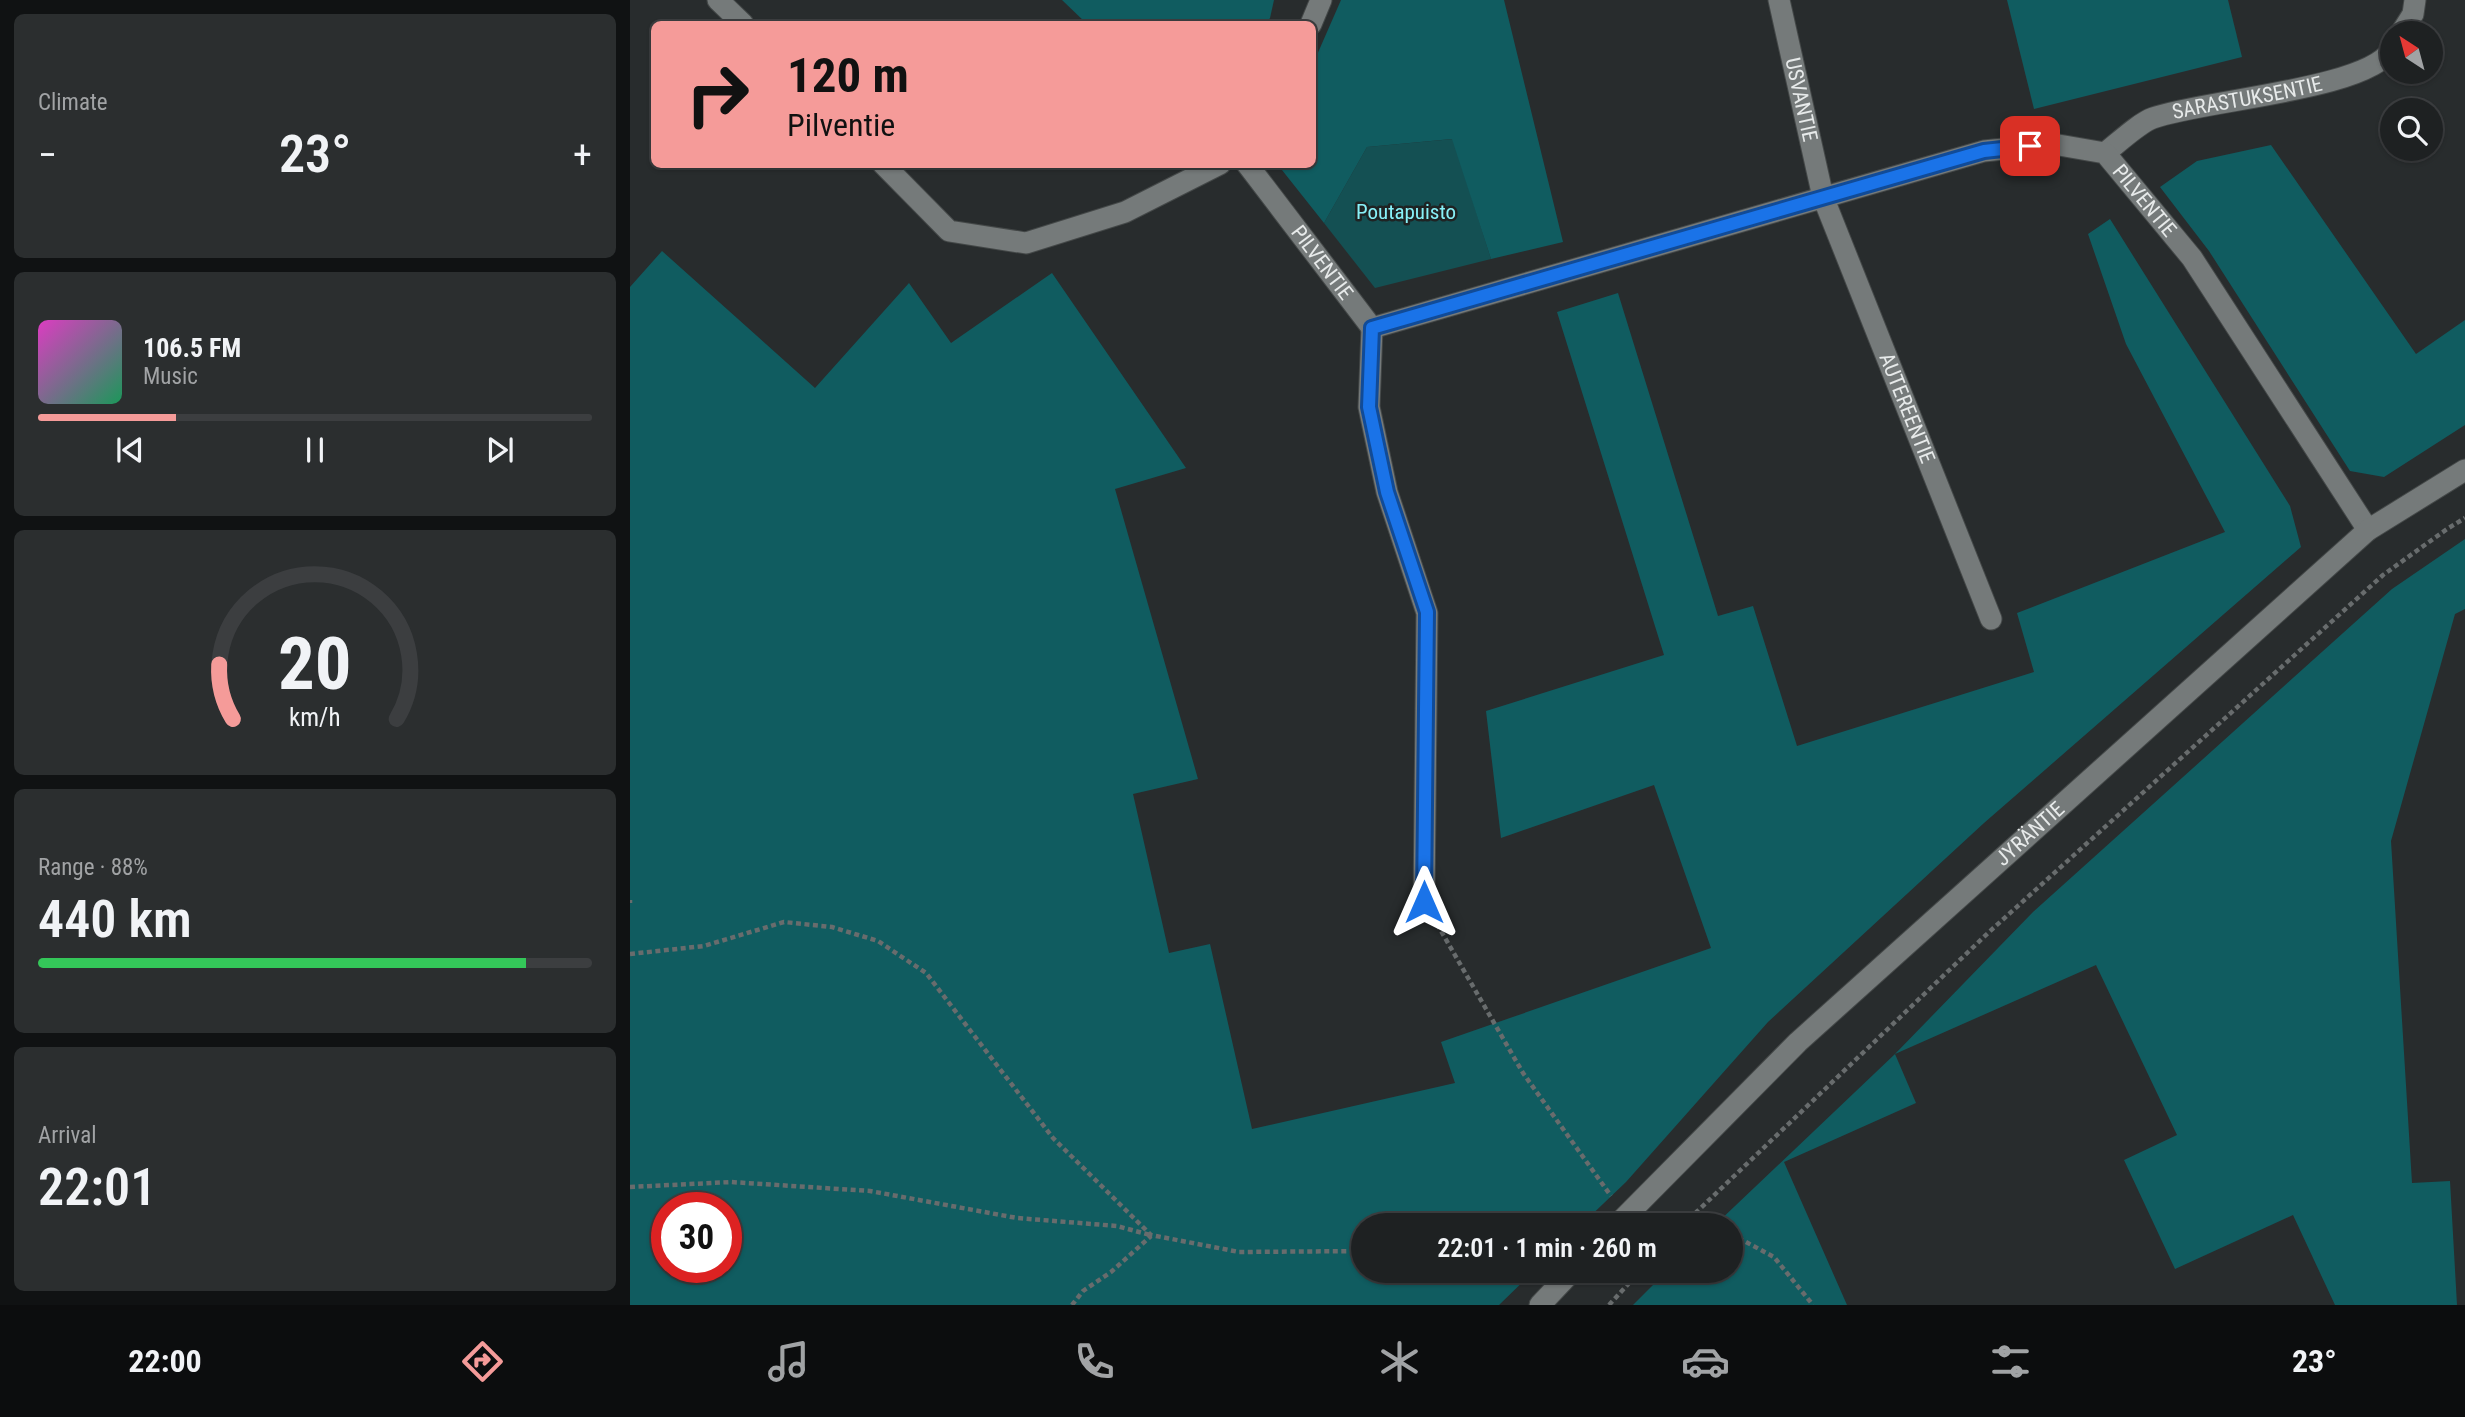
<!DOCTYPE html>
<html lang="en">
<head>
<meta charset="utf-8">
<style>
  :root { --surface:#1e2122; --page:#2b2e2f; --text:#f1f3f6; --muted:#a1a3a5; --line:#3c3e40; --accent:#f59b99 }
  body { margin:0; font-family:"Roboto Condensed",sans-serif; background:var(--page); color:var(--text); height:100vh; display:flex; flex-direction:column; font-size:26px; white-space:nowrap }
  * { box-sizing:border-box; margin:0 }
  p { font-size:23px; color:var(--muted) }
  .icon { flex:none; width:38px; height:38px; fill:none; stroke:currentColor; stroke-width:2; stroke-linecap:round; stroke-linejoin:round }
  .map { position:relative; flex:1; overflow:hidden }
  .drawer { display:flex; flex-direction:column; gap:14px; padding:14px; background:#101213; width:630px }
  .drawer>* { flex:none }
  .guide { position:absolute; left:21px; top:21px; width:665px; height:147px; border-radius:10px; box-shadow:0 2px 5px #0004,0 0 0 2px var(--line); background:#f59b99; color:#111; overflow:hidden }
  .needle { width:46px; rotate:324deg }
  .controls { position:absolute; left:1750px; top:21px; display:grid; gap:14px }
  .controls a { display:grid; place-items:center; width:63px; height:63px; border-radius:50%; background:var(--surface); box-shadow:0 2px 5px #0004,0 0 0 2px var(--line); font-size:35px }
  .speed { position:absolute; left:21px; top:1192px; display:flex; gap:14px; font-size:35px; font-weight:700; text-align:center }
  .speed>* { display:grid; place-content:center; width:91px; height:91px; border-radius:50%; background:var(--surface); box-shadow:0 2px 5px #0004,0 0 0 2px var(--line); line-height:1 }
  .speed .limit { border:10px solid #d22; background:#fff; color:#111 }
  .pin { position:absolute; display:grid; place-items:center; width:60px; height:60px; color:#fff; margin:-30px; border-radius:14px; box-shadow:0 4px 10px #0006 }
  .me { position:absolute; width:77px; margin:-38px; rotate:0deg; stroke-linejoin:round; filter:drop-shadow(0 0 5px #0008) }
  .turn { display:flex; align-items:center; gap:24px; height:147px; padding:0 21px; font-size:32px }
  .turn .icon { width:91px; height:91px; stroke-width:2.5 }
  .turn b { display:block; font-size:49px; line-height:60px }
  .big { font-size:52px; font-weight:600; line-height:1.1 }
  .drawer .widget { flex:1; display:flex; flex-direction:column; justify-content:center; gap:10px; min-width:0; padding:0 24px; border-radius:10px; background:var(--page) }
  .drawer .dial { align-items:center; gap:0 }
  .dial svg { height:182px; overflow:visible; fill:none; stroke:var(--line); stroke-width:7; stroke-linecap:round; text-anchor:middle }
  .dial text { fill:var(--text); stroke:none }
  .song { display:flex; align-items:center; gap:21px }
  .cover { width:84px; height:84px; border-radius:10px; background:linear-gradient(135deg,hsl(310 70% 55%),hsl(150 70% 35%)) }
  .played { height:7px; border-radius:4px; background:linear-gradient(90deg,var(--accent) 25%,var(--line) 25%) }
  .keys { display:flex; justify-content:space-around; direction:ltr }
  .heat { display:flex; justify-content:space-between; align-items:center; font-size:38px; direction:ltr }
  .charge { height:10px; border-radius:5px; background:linear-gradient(90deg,#34c759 88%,var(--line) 0) }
  .trip { position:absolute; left:721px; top:1213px; width:392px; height:70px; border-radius:35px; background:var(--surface); box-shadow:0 2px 5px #0004,0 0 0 2px var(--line); font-weight:600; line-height:70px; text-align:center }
  .tab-bar { display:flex; height:112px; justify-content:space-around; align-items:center; background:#0c0d0e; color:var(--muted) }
  .tab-bar .icon { width:49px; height:49px }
  .tab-bar .selected { color:var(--accent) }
  .tab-bar b { font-size:32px; color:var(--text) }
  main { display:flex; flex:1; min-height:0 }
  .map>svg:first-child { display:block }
  .green { fill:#145053 }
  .forest { fill:#105c60; fill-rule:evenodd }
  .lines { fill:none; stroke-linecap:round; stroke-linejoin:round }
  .minor-casing { stroke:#444848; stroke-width:23 }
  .path { stroke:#686c6d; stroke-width:4.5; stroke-dasharray:5 3.5; stroke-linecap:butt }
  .minor { stroke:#757a7a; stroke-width:21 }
  .route-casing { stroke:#114b97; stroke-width:18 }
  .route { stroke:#1a73e8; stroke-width:12 }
  .labels { text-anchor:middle; stroke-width:5; stroke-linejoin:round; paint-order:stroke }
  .street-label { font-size:21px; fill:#e7eaea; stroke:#1f2323 }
  .park-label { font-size:21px; fill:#88f1f8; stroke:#1f2323 }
</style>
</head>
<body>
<main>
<section class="drawer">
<div class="widget"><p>Climate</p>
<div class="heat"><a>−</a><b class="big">23°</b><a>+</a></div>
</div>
<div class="widget">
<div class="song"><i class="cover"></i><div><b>106.5 FM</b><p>Music</p></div></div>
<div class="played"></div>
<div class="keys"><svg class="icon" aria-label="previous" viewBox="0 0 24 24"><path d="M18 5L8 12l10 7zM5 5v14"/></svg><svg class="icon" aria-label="pause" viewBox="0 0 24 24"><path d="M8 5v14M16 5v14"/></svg><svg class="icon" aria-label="next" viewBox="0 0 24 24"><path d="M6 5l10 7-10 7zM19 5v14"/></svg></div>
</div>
<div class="widget dial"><svg viewBox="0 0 100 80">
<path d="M14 69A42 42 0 1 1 86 69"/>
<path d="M14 69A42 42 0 0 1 8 45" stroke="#f59b99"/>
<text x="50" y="56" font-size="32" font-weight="700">20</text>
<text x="50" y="72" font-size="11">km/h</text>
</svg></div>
<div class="widget"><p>Range · 88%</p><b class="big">440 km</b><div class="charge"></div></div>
<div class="widget"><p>Arrival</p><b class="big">22:01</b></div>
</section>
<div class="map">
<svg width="1835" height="1305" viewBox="0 0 1835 1305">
  <rect width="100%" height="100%" fill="#282c2d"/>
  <polygon class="green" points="823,139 861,259 745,288 694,223 737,147"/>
  <g class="forest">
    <polygon points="432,0 644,0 640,18 636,24 457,24"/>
    <polygon points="711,0 874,0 933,242 861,259 822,139 737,147 694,223 648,165 682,164 683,64"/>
    <polygon points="1377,0 1598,0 1612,57 1404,109"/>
    <polygon points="1641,145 1786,354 1835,320 1835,425 1754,477 1720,471 1579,251 1530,187 1567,161"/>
    <path d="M1480 219 1660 506 1671 547 1354 823 1138 1022 996 1182 951 1225H733V1270L904 1271 869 1305H0V287L32 251 185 388 279 283 321 343 422 273 556 468 485 489 568 779 503 794 539 953 580 944 622 1129 825 1083 811 1042 1081 948 1024 785 871 838 856 711 1034 655 927 312 988 293 1088 616 1123 606 1167 746 1404 672 1387 613 1595 532 1496 344 1458 234ZM37 1208H96V1267H37Z"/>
    <polygon points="1835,539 1835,609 1825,614 1761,841 1782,1183 1820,1181 1827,1305 1705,1305 1663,1215 1545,1269 1494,1160 1547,1135 1466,965 1265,1054 1286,1103 1154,1162 1217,1305 1003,1305 1037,1271 1101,1270 1101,1225 1085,1225 1265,1054 1403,912 1762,589"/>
  </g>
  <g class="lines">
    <defs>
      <g id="minor">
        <polyline points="88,0 113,24"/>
        <path id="s1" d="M1149 0 1193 197 1361 619"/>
        <polyline points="681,24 691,0"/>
        <polyline points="1771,33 1783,14 1785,0"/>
        <path id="s2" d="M1475 153C1488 143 1509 123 1523 118 1572 100 1738 90 1762 49"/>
        <polyline points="253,164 319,231 396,243 495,212 590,164"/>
        <path id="s3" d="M617 164 742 328"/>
        <path id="s4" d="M742 328 1354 151 1423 144 1475 153 1562 258 1738 530"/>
        <polyline points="742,328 739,407 757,492 797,613 794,902"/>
        <path id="s5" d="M987 1225 1168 1042 1738 530 1835 470"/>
        <polyline points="910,1305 943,1270"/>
      </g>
    </defs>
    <use href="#minor" class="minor-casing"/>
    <g class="path">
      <polyline points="0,900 0,903"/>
      <polyline points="807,924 893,1073 981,1196"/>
      <polyline points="0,954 74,946 154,922 202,927 248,941 296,973 423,1138 521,1235 609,1252 733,1251"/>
      <polyline points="0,1187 101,1182 240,1191 387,1218 487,1226 520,1235"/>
      <polyline points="1065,1211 1087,1225"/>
      <polyline points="1053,1225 1358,933 1753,575 1817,529 1835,518"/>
      <polyline points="1101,1234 1144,1257 1183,1305"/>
      <polyline points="442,1305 453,1291 481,1272 521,1236"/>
      <polyline points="979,1305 1011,1270"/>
    </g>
    <use href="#minor" class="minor"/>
  </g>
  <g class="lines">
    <defs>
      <polyline id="route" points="794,902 797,612 757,492 739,407 742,328 1354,151 1400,146"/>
    </defs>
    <use href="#route" class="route-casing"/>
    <use href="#route" class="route"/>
  </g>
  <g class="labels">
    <g class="street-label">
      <text dy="7" stroke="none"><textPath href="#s1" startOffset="102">USVANTIE</textPath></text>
      <text dy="7" stroke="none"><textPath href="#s2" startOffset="156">SARASTUKSENTIE</textPath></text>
      <text dy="7" stroke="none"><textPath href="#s4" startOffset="821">PILVENTIE</textPath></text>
      <text dy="7" stroke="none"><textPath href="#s3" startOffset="124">PILVENTIE</textPath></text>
      <text dy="7" stroke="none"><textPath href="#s1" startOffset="429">AUTEREENTIE</textPath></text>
      <text dy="7" stroke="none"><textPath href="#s5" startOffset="569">JYRÄNTIE</textPath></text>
    </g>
    <g class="park-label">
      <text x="776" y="219">Poutapuisto</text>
    </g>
  </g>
</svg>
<div class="controls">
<a><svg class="needle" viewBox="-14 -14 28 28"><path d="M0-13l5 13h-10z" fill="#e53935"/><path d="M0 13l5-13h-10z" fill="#a1a3a5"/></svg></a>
<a><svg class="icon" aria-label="search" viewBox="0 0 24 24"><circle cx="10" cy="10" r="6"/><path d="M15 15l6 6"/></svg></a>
</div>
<div class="speed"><div class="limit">30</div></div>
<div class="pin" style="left:1400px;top:146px;background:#d93025"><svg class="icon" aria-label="arrive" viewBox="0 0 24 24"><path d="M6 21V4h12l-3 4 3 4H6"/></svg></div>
<svg class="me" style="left:794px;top:902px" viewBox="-20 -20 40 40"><path d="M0-17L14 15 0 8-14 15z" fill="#1a73e8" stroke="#fff" stroke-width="4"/></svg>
<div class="trip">22:01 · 1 min · 260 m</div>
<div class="guide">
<div class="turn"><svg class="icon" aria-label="right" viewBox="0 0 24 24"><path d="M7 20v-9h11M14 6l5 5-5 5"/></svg><div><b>120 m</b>Pilventie</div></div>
</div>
</div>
</main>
<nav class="tab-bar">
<b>22:00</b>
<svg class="icon selected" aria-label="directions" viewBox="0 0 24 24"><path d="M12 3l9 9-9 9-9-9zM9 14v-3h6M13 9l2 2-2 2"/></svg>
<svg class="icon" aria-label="music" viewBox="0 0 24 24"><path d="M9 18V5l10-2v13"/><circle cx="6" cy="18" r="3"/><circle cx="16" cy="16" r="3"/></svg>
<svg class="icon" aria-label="phone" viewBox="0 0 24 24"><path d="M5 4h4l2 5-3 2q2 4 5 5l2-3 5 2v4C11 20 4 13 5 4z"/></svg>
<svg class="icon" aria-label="climate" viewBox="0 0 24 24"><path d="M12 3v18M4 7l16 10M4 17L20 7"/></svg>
<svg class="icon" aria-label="car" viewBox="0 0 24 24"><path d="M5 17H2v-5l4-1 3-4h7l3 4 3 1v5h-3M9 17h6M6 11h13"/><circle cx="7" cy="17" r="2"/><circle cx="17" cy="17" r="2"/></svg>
<svg class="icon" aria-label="filters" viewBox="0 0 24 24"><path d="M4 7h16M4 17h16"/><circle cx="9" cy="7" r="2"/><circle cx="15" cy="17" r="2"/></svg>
<b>23°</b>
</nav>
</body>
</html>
